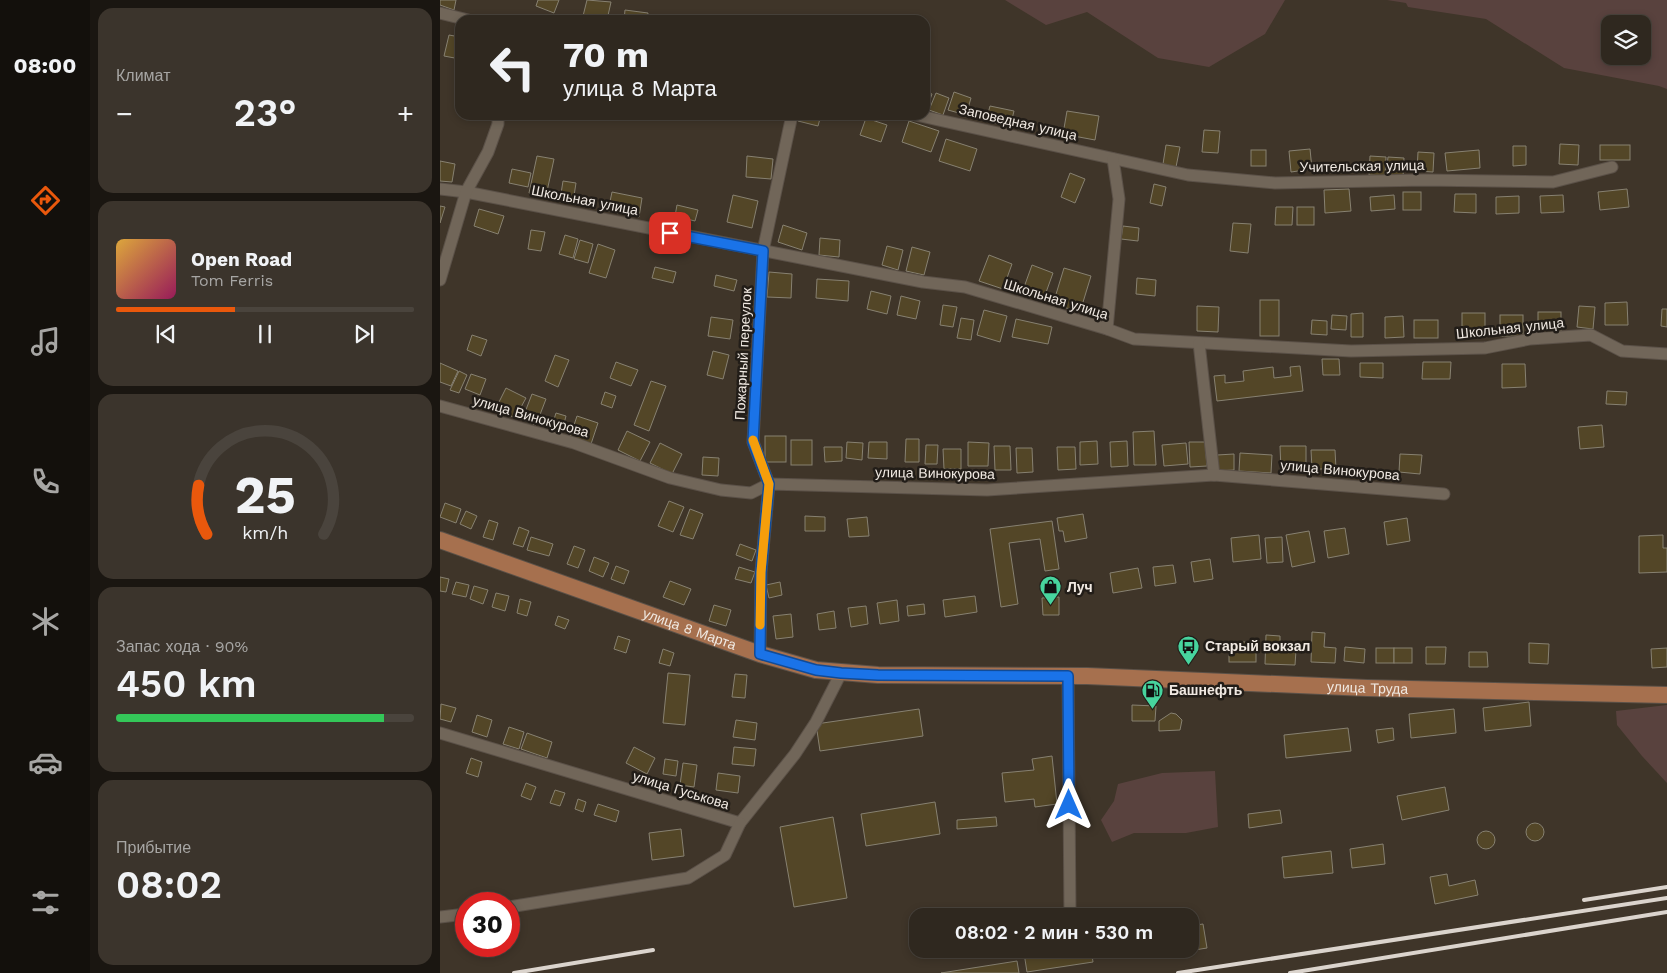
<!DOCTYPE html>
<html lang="ru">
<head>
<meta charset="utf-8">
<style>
  :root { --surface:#2f281f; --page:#3b342c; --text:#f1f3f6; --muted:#a7a6a4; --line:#4a443d; --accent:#ea580c }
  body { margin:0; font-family:"Work Sans",sans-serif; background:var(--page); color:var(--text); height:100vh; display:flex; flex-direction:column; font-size:19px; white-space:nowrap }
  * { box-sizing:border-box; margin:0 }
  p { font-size:16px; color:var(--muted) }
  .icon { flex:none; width:28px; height:28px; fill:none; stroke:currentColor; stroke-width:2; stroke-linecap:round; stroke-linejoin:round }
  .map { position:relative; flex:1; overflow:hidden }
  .details { display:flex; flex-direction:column; gap:8px; padding:8px; background:#1a1611; width:350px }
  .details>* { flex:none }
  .hud { position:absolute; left:15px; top:15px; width:475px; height:105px; border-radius:15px; box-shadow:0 2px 8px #0003,0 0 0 1px var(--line); background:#2f281f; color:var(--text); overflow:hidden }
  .buttons { position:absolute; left:1161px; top:15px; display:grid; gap:10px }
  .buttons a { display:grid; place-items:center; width:50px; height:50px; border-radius:10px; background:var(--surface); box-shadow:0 2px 8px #0003,0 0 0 1px var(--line); font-size:25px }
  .speed { position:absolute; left:15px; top:892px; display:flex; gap:10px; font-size:25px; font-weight:700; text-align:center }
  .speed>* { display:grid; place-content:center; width:65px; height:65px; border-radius:50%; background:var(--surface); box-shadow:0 2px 8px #0003,0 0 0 1px var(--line); line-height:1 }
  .speed .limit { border:8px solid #d22; background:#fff; color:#111 }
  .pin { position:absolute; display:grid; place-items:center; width:42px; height:42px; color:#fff; margin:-21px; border-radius:10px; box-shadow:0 2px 8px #0006 }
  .me { position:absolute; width:55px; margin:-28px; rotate:0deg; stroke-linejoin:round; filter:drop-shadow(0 0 4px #0008) }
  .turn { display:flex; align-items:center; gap:18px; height:105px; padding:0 25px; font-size:22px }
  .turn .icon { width:65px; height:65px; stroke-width:2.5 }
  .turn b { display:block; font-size:35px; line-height:42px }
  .big { font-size:38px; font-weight:600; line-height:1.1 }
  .details .tile { flex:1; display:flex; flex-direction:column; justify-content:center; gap:8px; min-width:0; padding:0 18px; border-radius:15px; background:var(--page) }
  .details .dial { align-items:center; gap:0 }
  .dial svg { height:130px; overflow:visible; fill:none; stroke:var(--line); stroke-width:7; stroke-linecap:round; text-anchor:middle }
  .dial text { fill:var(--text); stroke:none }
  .song { display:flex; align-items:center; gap:15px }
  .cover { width:60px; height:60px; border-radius:8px; background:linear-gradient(135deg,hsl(40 70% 55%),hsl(330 70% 35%)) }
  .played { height:5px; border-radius:2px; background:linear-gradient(90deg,var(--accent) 40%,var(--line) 40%) }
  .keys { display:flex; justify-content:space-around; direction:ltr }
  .heat { display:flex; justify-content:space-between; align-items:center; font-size:28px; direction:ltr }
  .charge { height:8px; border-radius:4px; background:linear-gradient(90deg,#34c759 90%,var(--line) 0) }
  .trip { position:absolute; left:469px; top:908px; width:290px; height:50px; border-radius:15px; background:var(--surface); box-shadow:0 2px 8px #0003,0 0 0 1px var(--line); font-weight:600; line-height:50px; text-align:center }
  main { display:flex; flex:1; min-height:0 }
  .dock { display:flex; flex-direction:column; width:90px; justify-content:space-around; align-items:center; background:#13100c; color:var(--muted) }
  .dock .icon { width:35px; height:35px }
  .dock .selected { color:var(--accent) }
  .dock b { font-size:22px; color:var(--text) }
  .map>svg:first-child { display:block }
  .green { fill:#59423e; fill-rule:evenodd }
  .building { fill:#534627; stroke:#878171 }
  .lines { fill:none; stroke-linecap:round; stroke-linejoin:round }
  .minor-casing { stroke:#5b5148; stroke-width:13 }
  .primary-casing { stroke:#5b5148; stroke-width:18 }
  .minor { stroke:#716659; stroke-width:11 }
  .primary { stroke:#a6704e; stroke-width:16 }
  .rail { stroke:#dbd4cd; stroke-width:4 }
  .route-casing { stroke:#114b97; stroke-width:12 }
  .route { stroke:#1a73e8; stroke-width:9 }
  .slow { stroke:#f59e0b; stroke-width:9 }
  .labels { text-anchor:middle; stroke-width:5; stroke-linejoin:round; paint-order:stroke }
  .street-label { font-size:14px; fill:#f0e9e2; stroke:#221d18 }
  .poi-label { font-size:14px; font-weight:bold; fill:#f0e9e2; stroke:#221d18; text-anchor:start }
</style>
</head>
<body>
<main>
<nav class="dock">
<b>08:00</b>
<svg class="icon selected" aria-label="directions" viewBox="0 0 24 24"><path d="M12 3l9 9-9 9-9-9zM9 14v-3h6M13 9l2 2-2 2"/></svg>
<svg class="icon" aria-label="music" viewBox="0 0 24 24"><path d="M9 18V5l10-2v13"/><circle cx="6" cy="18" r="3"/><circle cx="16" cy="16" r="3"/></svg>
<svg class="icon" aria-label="phone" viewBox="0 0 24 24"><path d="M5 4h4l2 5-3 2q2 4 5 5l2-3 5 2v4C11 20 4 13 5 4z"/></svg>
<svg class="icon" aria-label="climate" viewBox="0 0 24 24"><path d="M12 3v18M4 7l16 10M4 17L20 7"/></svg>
<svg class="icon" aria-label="car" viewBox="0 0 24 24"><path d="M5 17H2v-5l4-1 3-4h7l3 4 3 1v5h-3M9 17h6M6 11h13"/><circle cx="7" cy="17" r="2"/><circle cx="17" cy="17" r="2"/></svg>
<svg class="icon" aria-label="filters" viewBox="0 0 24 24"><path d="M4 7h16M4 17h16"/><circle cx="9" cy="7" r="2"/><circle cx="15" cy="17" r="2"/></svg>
</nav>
<section class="details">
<div class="tile"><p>Климат</p>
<div class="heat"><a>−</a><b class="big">23°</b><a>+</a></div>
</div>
<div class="tile">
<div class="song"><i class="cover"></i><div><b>Open Road</b><p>Tom Ferris</p></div></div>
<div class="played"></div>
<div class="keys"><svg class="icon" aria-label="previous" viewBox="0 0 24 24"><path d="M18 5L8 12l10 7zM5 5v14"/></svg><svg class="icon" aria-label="pause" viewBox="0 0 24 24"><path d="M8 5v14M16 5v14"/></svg><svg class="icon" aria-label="next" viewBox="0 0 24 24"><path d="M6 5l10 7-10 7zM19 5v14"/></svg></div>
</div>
<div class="tile dial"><svg viewBox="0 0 100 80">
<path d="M14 69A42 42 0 1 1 86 69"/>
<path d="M14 69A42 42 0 0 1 9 39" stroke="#ea580c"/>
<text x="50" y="56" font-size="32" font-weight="700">25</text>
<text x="50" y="72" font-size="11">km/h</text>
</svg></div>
<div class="tile"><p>Запас хода · 90%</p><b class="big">450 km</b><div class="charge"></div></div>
<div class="tile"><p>Прибытие</p><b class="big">08:02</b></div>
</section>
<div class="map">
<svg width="1227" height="973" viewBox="0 0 1227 973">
  <rect width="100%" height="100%" fill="#3f3529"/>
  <g class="green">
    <polygon points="565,0 845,0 825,34 769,67 718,58 647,12 606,25"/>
    <path d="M947 0H1227V89L1219 86 1124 68 1046 19 968 7 966 3ZM1170 24H1202V56H1170Z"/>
    <polygon points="1227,705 1227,783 1202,756 1177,725 1176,711"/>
    <polygon points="775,771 778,827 746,833 694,833 672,842 661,820 674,801 678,784 722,773"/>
  </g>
  <g class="building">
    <polygon points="0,0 16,0 14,10 0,5"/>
    <polygon points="98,0 119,0 114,13 96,6"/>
    <polygon points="147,0 171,2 167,20 143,16"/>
    <polygon points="185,10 208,13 207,20 184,20"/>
    <polygon points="327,15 342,20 325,20"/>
    <polygon points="9,35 20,37 20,59 4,56"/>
    <polygon points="485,91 492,94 486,111 485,110"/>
    <polygon points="514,92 531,98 526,115 508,110"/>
    <polygon points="496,93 509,98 503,115 489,110"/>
    <polygon points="550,106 574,111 570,127 546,121"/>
    <polygon points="627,111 659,116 655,140 623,134"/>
    <polygon points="360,115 381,115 378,126 358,121"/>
    <polygon points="426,118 447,125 441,142 420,135"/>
    <polygon points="469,121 499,131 491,152 462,142"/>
    <polygon points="764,130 780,131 778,153 762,152"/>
    <polygon points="506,139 537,149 530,171 499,161"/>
    <polygon points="1120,144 1139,145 1138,165 1119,164"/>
    <polygon points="726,145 740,147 736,167 723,164"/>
    <rect x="1160" y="145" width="30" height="15"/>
    <polygon points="1073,146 1086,146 1086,165 1073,166"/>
    <polygon points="870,149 872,169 851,172 849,151"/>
    <rect x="811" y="150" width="15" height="16"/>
    <polygon points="1039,150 1040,168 1007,171 1005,153"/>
    <polygon points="978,152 994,153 993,172 977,171"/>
    <polygon points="97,156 114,159 106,196 89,193"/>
    <polygon points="307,156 333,159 331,179 306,177"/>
    <polygon points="930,156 946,157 945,176 929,175"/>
    <polygon points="948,157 964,158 963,177 946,176"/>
    <polygon points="0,161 15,164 12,182 0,181"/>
    <polygon points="72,169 91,173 88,187 69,183"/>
    <polygon points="630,173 645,179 635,203 621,197"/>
    <polygon points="123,181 136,183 133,202 120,200"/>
    <polygon points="714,184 726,187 722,206 710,203"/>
    <polygon points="909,189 911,211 885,213 884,190"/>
    <polygon points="1187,189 1189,207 1160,210 1158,192"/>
    <polygon points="172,192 202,198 199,217 168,211"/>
    <rect x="963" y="192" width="18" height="18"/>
    <polygon points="1015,194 1036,194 1036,213 1014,212"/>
    <polygon points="293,195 318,201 312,228 287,222"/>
    <polygon points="954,195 955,209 931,211 930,197"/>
    <polygon points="1123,195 1124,212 1101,213 1100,196"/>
    <polygon points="1079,196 1079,213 1056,214 1056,197"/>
    <polygon points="237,205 258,210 255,221 235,216"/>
    <polygon points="0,206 5,207 0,223"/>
    <polygon points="836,207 853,207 852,225 835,225"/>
    <rect x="857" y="207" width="17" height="18"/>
    <polygon points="39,209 64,216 58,234 34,226"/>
    <polygon points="793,223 811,224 808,253 790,251"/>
    <polygon points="343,225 367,233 362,250 338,242"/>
    <polygon points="683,226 699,228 698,241 681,239"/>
    <polygon points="91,230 105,232 101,251 88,249"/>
    <polygon points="125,235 138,239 133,258 119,254"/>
    <polygon points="380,238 400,240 399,257 379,255"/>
    <polygon points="140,240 153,244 148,263 134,259"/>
    <polygon points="158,244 175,250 166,278 149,273"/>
    <polygon points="447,246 463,250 458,270 442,265"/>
    <polygon points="472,247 490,252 484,275 466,271"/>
    <polygon points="549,255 572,264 563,289 539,281"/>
    <polygon points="592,265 613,273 604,298 583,290"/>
    <polygon points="215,267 236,272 233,283 212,278"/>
    <polygon points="624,268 651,276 640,312 613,304"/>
    <polygon points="329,272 352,274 351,298 327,297"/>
    <polygon points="276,275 297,280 294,291 274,286"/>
    <polygon points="697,278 716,280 715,296 696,294"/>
    <polygon points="377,279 409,281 408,301 376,298"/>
    <polygon points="431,291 451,296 447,314 427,309"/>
    <polygon points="461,296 480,301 476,319 457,315"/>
    <rect x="820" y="300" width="19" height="36"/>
    <polygon points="1187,302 1188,325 1165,325 1165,303"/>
    <polygon points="503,305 517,307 513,327 500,325"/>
    <polygon points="757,306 779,307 778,332 757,331"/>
    <polygon points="1139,306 1155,307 1153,329 1137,327"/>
    <polygon points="1222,309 1227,309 1227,327 1221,326"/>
    <polygon points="544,310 567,316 560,342 537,335"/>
    <rect x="1098" y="312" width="23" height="21"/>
    <polygon points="923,313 923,337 911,337 911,314"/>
    <rect x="1022" y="313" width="23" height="21"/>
    <polygon points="892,315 907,316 906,330 891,329"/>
    <rect x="1060" y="315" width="23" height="21"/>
    <polygon points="963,316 964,337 945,338 945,317"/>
    <polygon points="271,317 293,320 290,339 268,336"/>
    <polygon points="521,318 534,320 531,340 517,338"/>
    <polygon points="576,319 612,327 608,344 572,337"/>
    <polygon points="872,320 887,321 887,335 871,334"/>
    <rect x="974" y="320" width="24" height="18"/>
    <polygon points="32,335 47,340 41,356 27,350"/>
    <polygon points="273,351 289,355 283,379 267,375"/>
    <polygon points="115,355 129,360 118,387 105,381"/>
    <polygon points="882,359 899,359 900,375 883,375"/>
    <polygon points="176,362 198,370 191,386 170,378"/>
    <polygon points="983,362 1011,362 1010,379 982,379"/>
    <polygon points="0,363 18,371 11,386 0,382"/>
    <polygon points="920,363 943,363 943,378 920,377"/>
    <polygon points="1062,364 1085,364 1086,387 1062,388"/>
    <polygon points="860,366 863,391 777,401 774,376 785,375 785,383 804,381 803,371 833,367 834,378 851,376 850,367"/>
    <polygon points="19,371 27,375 19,393 10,390"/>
    <polygon points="31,374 46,379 40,395 25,389"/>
    <polygon points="211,381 226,386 209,431 194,425"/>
    <polygon points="66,388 86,398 75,418 56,408"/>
    <polygon points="1167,391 1187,392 1186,405 1166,404"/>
    <polygon points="165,392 176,396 172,408 161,404"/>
    <polygon points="92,394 106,399 96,425 82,420"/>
    <polygon points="116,413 126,416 121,435 110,432"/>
    <polygon points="137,416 158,423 151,444 130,437"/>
    <polygon points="1162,425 1164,447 1140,449 1138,427"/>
    <polygon points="187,431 210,442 200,461 178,450"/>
    <polygon points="714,431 716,465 694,465 693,432"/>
    <rect x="325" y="436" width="21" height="26"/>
    <polygon points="466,439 479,439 479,462 465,462"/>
    <rect x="351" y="440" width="21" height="25"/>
    <polygon points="657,441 658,464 640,465 640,442"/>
    <polygon points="687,441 688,466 671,467 670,442"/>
    <polygon points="407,442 423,443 422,460 406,458"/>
    <polygon points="429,442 447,442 447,459 428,458"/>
    <polygon points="528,442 549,443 548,466 528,466"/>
    <polygon points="749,442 765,442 767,466 750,467"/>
    <polygon points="220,443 242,454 232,474 210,463"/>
    <polygon points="746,443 748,464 724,466 722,445"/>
    <polygon points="486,445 498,445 497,464 485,464"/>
    <polygon points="554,446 570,446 571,470 555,470"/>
    <polygon points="840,446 866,446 866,469 841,470"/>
    <polygon points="384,447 402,447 402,461 385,462"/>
    <polygon points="617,447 635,447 636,469 618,470"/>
    <polygon points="576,448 592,448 593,472 577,473"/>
    <polygon points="503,449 521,449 521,469 504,469"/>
    <polygon points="871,450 895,450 896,469 872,469"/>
    <polygon points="800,453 832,455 831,473 799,471"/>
    <polygon points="794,454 794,470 777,471 777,455"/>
    <polygon points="960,454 982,455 980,474 959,472"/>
    <polygon points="263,457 279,458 278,476 262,475"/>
    <polygon points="229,501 244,507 233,532 218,526"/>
    <polygon points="5,503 21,509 16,523 0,517"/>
    <polygon points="250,509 263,514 253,539 240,535"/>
    <polygon points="26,511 37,516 31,529 20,524"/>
    <polygon points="643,514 647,538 625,542 623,531 619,531 617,518"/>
    <polygon points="365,516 385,517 385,531 365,531"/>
    <polygon points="427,517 429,536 409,537 407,519"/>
    <polygon points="967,518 970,541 947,545 944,522"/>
    <polygon points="49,520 58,523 53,540 43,537"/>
    <polygon points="612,521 619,569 605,571 600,539 569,543 578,604 561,607 550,529"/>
    <polygon points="79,527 89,531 83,547 73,544"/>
    <polygon points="905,528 909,554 888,558 884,531"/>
    <polygon points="869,531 875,562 852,567 846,535"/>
    <polygon points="819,535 821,559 793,562 791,538"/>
    <polygon points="1223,535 1223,548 1227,548 1227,572 1199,573 1199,536"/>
    <polygon points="91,537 113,544 109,556 87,550"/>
    <polygon points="842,537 843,562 827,563 825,538"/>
    <polygon points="300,544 316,550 312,561 296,555"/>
    <polygon points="134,546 145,550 138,568 127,564"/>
    <polygon points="154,557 169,563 163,577 149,571"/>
    <polygon points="770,559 773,579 754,582 751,562"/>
    <polygon points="733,565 736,583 715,586 713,567"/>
    <polygon points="176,566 189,571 184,584 171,579"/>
    <polygon points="299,567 315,572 311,583 295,579"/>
    <polygon points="698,568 702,588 673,593 670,573"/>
    <polygon points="0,577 9,579 6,592 0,591"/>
    <polygon points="230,581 251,589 244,605 223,597"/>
    <polygon points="16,582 29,585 26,597 12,594"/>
    <polygon points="340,582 342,595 329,598 326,585"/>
    <polygon points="34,586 48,590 43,604 30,599"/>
    <polygon points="56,593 69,596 65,611 52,607"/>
    <polygon points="535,596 537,612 505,617 503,600"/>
    <polygon points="619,597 619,615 603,615 602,598"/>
    <polygon points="80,599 91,602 87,616 77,613"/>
    <polygon points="457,600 459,621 440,624 437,603"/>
    <polygon points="484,604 485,614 468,616 467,606"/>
    <polygon points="274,605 291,610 286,626 269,621"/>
    <polygon points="426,606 428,624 411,627 408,608"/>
    <polygon points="394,611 396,628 379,630 377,614"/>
    <polygon points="351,614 353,637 336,639 333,616"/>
    <polygon points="118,616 129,620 125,629 115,625"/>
    <polygon points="872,632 885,633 884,647 896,648 895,663 871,662"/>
    <polygon points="826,635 840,636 840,649 856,650 855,665 825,664"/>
    <polygon points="178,636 190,640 186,653 174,649"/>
    <rect x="789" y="642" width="27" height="20"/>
    <polygon points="1089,643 1109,644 1108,664 1089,663"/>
    <polygon points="905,647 925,649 924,663 904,661"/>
    <polygon points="986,647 1006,647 1005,664 986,664"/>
    <rect x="936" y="648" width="18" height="15"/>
    <rect x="954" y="648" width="18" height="15"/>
    <polygon points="1227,648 1227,667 1212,668 1211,649"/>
    <polygon points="223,649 234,653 230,666 219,663"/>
    <polygon points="1029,652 1047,652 1048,667 1029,667"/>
    <polygon points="228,673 250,675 245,725 223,723"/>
    <polygon points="295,674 307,675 305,698 292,697"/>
    <polygon points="1089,702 1091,726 1045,731 1043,708"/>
    <polygon points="1,704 16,708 11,722 0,719"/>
    <polygon points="692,705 716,706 715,721 692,721"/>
    <polygon points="479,709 483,736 380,751 376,724"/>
    <polygon points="1014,709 1016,733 971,738 969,714"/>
    <polygon points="731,713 736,714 742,720 740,730 719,731 719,721"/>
    <polygon points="37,715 52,720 47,737 32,732"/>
    <polygon points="296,720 317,723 315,740 293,737"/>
    <polygon points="69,727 84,732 79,749 63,744"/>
    <polygon points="908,728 911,751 846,758 844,735"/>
    <polygon points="953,728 954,740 938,743 936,730"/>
    <polygon points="87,733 112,742 107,758 81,749"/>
    <polygon points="194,747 215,758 207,774 186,763"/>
    <polygon points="294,747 316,749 314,766 292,764"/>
    <polygon points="612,756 617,804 595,807 594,799 565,802 562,773 594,770 592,759"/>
    <polygon points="31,758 42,762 38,777 26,773"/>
    <polygon points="225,759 238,761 236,776 223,774"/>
    <polygon points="243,763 257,765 254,787 240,785"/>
    <polygon points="278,773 300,776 298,793 276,790"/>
    <polygon points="86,783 96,787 91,800 81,796"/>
    <polygon points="1005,787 1009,810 962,820 957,796"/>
    <polygon points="115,790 125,793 120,806 110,803"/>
    <polygon points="138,799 146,802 143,812 135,809"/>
    <polygon points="495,802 500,834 426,846 421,814"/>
    <polygon points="158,804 179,811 176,822 154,815"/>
    <polygon points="840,810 842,823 809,828 808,814"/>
    <polygon points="393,817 407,898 354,907 340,827"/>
    <polygon points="556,817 557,826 517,829 517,820"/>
    <circle cx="1095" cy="832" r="9"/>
    <polygon points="241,829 244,856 212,860 209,833"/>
    <circle cx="1046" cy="840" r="9"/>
    <polygon points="943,844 945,864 912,868 910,849"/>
    <polygon points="891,851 893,873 844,878 842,857"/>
    <polygon points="1007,874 1009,886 1035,880 1038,895 995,904 990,877"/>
    <polygon points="763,924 767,948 717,956 716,949 750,949 750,926"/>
    <polygon points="613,949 651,949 653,962 587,972 584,953"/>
    <polygon points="577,961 579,973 501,973"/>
  </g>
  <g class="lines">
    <defs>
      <g id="minor">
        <polyline points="0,13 28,20"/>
        <polyline points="476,115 748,175 835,183 984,180 1113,182 1172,167"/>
        <polyline points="0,189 26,192 483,282 525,287 667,329 694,339 911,351 1045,348 1090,339 1151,335 1182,351 1227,354"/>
        <polyline points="0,280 26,192 48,152 58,124 58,115"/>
        <polyline points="667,329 679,199 673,159"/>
        <polyline points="759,343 774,475"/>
        <polyline points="0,406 134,443 230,478 281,490 311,493 329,484 547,490 774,475 1004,494"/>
        <polyline points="320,654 321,572 329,484 313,442 323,251 352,115"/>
        <polyline points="628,676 630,916"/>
        <polyline points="0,733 300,823 355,754 376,722 401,673"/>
        <polyline points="69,907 248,878 285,855 300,823"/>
        <polyline points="0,917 26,914"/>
      </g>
      <g id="primary">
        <path id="s1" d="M0 540 320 654 376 670 438 675 647 676 927 688 1227 695"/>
      </g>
    </defs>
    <use href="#minor" class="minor-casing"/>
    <use href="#primary" class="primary-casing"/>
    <use href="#minor" class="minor"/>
    <use href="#primary" class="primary"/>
    <g class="rail">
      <polyline points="1144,900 1227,887"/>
      <polyline points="74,973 213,950"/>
      <polyline points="738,973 1227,898"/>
      <polyline points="850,973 1227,912"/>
    </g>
  </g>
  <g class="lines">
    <defs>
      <polyline id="route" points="230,233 323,251 313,442 329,484 321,572 320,654 376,670 401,673 438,675 628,676 629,805"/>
    </defs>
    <use href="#route" class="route-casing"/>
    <use href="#route" class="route"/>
    <polyline class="slow" points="313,440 329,484 321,572 320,625"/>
  </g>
  <defs>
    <symbol id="shop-pin" viewBox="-11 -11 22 30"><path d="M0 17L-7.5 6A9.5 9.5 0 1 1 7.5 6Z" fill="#47d49e" stroke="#221d18"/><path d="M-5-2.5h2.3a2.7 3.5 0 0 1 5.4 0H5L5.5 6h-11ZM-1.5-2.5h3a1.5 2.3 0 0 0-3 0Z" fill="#111"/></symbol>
    <symbol id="bus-pin" viewBox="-11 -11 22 30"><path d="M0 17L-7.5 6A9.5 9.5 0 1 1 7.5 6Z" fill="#47d49e" stroke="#221d18"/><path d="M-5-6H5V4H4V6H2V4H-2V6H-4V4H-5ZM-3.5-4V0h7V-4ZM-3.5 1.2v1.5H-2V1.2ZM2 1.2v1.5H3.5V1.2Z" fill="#111"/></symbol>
    <symbol id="fuel-pin" viewBox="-11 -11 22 30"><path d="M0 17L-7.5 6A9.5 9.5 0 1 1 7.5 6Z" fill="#47d49e" stroke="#221d18"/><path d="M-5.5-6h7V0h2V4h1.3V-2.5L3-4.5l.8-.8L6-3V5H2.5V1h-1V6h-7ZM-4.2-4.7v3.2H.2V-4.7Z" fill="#111"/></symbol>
  </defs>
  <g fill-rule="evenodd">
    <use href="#shop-pin" x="598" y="574" width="25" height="34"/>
    <use href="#bus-pin" x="736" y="634" width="25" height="34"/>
    <use href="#fuel-pin" x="700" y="678" width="25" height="34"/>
  </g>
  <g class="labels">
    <g class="street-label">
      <text transform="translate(578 122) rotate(13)" y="5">Заповедная улица</text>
      <text transform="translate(922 166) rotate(-1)" y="5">Учительская улица</text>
      <text transform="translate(145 200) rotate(11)" y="5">Школьная улица</text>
      <text transform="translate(616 299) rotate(17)" y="5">Школьная улица</text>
      <text transform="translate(1070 328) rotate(-6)" y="5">Школьная улица</text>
      <text transform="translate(303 354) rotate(-87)" y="5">Пожарный переулок</text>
      <text transform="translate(91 416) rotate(16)" y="5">улица Винокурова</text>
      <text transform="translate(900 470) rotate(5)" y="5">улица Винокурова</text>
      <text transform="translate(495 473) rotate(1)" y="5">улица Винокурова</text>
      <text dy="5" stroke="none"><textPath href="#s1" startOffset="265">улица 8 Марта</textPath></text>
      <text dy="5" stroke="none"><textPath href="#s1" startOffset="950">улица Труда</textPath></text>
      <text transform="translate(241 790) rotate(17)" y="5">улица Гуськова</text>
    </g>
    <g class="poi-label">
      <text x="627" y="592">Луч</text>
      <text x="765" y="651">Старый вокзал</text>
      <text x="729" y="695">Башнефть</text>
    </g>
  </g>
</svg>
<div class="buttons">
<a><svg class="icon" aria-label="layers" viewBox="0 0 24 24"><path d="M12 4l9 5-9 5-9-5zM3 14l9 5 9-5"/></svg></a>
</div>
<div class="speed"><div class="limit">30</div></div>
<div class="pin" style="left:230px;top:233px;background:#d93025"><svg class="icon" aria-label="arrive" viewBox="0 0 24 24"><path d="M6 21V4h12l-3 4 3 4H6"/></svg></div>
<svg class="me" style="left:629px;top:805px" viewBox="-20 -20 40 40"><path d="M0-17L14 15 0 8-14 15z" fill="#1a73e8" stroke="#fff" stroke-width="4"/></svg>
<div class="trip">08:02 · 2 мин · 530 m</div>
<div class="hud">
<div class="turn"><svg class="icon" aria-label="left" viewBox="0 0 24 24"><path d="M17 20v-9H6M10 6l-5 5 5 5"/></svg><div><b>70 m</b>улица 8 Марта</div></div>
</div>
</div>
</main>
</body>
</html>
